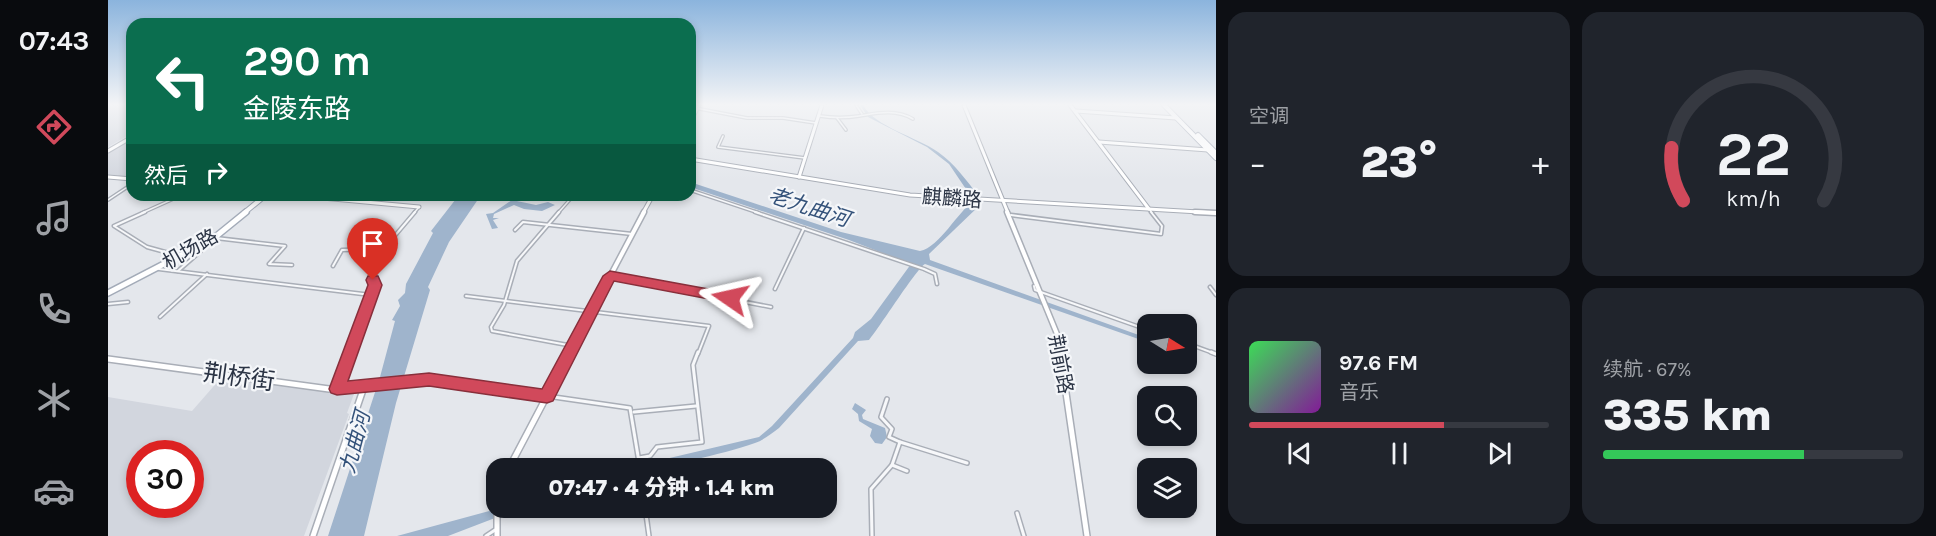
<!DOCTYPE html>
<html lang="zh">
<head>
<meta charset="utf-8">
<style>
  :root { --surface:#171b24; --page:#20242c; --text:#f1f3f6; --muted:#9ea1a6; --line:#363941; --accent:#d1495b }
  body { margin:0; font-family:Karla,"Noto Sans SC",sans-serif; background:var(--page); color:var(--text); height:100vh; display:flex; flex-direction:column; font-size:22px; white-space:nowrap }
  * { box-sizing:border-box; margin:0 }
  p { font-size:20px; color:var(--muted) }
  .icon { flex:none; width:33px; height:33px; fill:none; stroke:currentColor; stroke-width:2; stroke-linecap:round; stroke-linejoin:round }
  .map { position:relative; flex:1; overflow:hidden }
  .side { display:flex; flex-direction:column; gap:12px; padding:12px; background:#0d0f14; width:720px }
  .side>* { flex:none }
  .banner { position:absolute; left:18px; top:18px; width:570px; height:183px; border-radius:18px; box-shadow:0 3px 9px #0003; background:#0b6e4f; color:#fff; overflow:hidden }
  .needle { width:39px; rotate:101deg }
  .buttons { position:absolute; left:1029px; top:314px; display:grid; gap:12px }
  .buttons a { display:grid; place-items:center; width:60px; height:60px; border-radius:12px; background:var(--surface); box-shadow:0 3px 9px #0003; font-size:30px }
  .speed { position:absolute; left:18px; top:440px; display:flex; gap:12px; font-size:30px; font-weight:700; text-align:center }
  .speed>* { display:grid; place-content:center; width:78px; height:78px; border-radius:50%; background:var(--surface); box-shadow:0 3px 9px #0003; line-height:1 }
  .speed .limit { border:9px solid #d22; background:#fff; color:#111 }
  .pin { position:absolute; display:grid; place-items:center; width:51px; height:51px; color:#fff; margin:-62px -26px; border-radius:50% 50% 50% 0; rotate:-45deg; box-shadow:0 0 6px #0007 }
  .pin .icon { rotate:45deg }
  .me { position:absolute; width:66px; margin:-33px; rotate:281deg; stroke-linejoin:round; filter:drop-shadow(0 0 4px #0008) }
  .turn { display:flex; align-items:center; gap:21px; height:126px; padding:0 18px; font-size:27px }
  .turn .icon { width:78px; height:78px; stroke-width:2.5 }
  .turn b { display:block; font-size:42px; line-height:51px }
  .then { display:flex; align-items:center; height:57px; padding:0 18px; background:#0003; gap:12px; font-size:22px }
  .big { font-size:45px; font-weight:800; line-height:1.1 }
  .side .widget { flex:1; display:flex; flex-direction:column; justify-content:center; gap:9px; min-width:0; padding:0 21px; border-radius:18px; background:var(--page) }
  .side .dial { align-items:center; gap:0 }
  .dial svg { height:156px; overflow:visible; fill:none; stroke:var(--line); stroke-width:7; stroke-linecap:round; text-anchor:middle }
  .dial text { fill:var(--text); stroke:none }
  .song { display:flex; align-items:center; gap:18px }
  .cover { width:72px; height:72px; border-radius:9px; background:linear-gradient(135deg,hsl(130 70% 55%),hsl(290 70% 35%)) }
  .played { height:6px; border-radius:3px; background:linear-gradient(90deg,var(--accent) 65%,var(--line) 65%) }
  .keys { display:flex; justify-content:space-around; direction:ltr }
  .heat { display:flex; justify-content:space-between; align-items:center; font-size:33px; direction:ltr }
  .charge { height:9px; border-radius:4px; background:linear-gradient(90deg,#34c759 67%,var(--line) 0) }
  .side .tiles { flex:1; display:grid; gap:12px; grid-template-columns:repeat(2,1fr) }
  .trip { position:absolute; left:378px; top:458px; width:351px; height:60px; border-radius:18px; background:var(--surface); box-shadow:0 3px 9px #0003; font-weight:800; line-height:60px; text-align:center }
  main { display:flex; flex:1; min-height:0 }
  .tabs { display:flex; flex-direction:column; width:108px; justify-content:space-around; align-items:center; background:#090b0e; color:var(--muted) }
  .tabs .icon { width:42px; height:42px }
  .tabs .selected { color:var(--accent) }
  .tabs b { font-size:27px; color:var(--text) }
  .map>svg:first-child { display:block }
  .built { fill:#d2d6de; fill-rule:evenodd }
  .water { fill:#9fb4cc }
  .lines { fill:none; stroke-linecap:round; stroke-linejoin:round }
  .street-far2-casing { stroke:#a9aeb7; stroke-width:4 }
  .street-far1-casing { stroke:#a9aeb7; stroke-width:5 }
  .street-casing { stroke:#a9aeb7; stroke-width:6 }
  .secondary-far2-casing { stroke:#a9aeb7; stroke-width:5 }
  .secondary-far1-casing { stroke:#a9aeb7; stroke-width:7 }
  .secondary-casing { stroke:#a9aeb7; stroke-width:8 }
  .primary-far1-casing { stroke:#a3abb8; stroke-width:6 }
  .primary-casing { stroke:#a3abb8; stroke-width:8 }
  .street-far2 { stroke:#f7f8fa; stroke-width:1.5 }
  .street-far1 { stroke:#f7f8fa; stroke-width:2 }
  .street { stroke:#f7f8fa; stroke-width:3 }
  .secondary-far2 { stroke:#fff; stroke-width:3 }
  .secondary-far1 { stroke:#fff; stroke-width:4 }
  .secondary { stroke:#fff; stroke-width:5 }
  .primary-far1 { stroke:#fff; stroke-width:4 }
  .primary { stroke:#fff; stroke-width:5 }
  .route { fill:#d1495b; stroke:#882f3b; stroke-width:1.5 }
  .labels { text-anchor:middle; stroke-width:4.5; stroke-linejoin:round; paint-order:stroke }
  .street-label { font-size:20px; fill:#2b3445; stroke:#f4f6f9 }
  .water-label { font-size:21px; font-style:italic; fill:#34527a; stroke:#f4f6f9 }
  .near-street-label { font-size:24px; fill:#2b3445; stroke:#f4f6f9 }
</style>
</head>
<body>
<main>
<nav class="tabs">
<b>07:43</b>
<svg class="icon selected" aria-label="directions" viewBox="0 0 24 24"><path d="M12 3l9 9-9 9-9-9zM9 14v-3h6M13 9l2 2-2 2"/></svg>
<svg class="icon" aria-label="music" viewBox="0 0 24 24"><path d="M9 18V5l10-2v13"/><circle cx="6" cy="18" r="3"/><circle cx="16" cy="16" r="3"/></svg>
<svg class="icon" aria-label="phone" viewBox="0 0 24 24"><path d="M5 4h4l2 5-3 2q2 4 5 5l2-3 5 2v4C11 20 4 13 5 4z"/></svg>
<svg class="icon" aria-label="climate" viewBox="0 0 24 24"><path d="M12 3v18M4 7l16 10M4 17L20 7"/></svg>
<svg class="icon" aria-label="car" viewBox="0 0 24 24"><path d="M5 17H2v-5l4-1 3-4h7l3 4 3 1v5h-3M9 17h6M6 11h13"/><circle cx="7" cy="17" r="2"/><circle cx="17" cy="17" r="2"/></svg>
</nav>
<div class="map">
<svg width="1108" height="536" viewBox="0 0 1108 536">
  <rect width="100%" height="100%" fill="#e4e7ec"/>
  <g class="built">
    <polygon points="0,105 24,105 24,133 0,147"/>
    <polygon points="24,139 24,178 0,175 0,153"/>
    <path d="M112 379 246 394 239 413 241 414 196 536H0V397L84 411ZM32 453H82V504H32Z"/>
  </g>
  <g class="water">
    <path d="M752 105H755C767 127 809 137 830 152 847 164 859 181 872 198L871 206 821 254 822 260 1039 338V342L817 264C809 268 772 327 761 340L750 341 671 428C664 433 656 440 647 443 613 455 554 468 519 468L651 437 664 426 745 338 747 332 763 319 803 264 741 240 582 187V182L733 232 812 251C832 247 849 212 866 201L841 164 819 147 760 117Z"/>
    <polygon points="351,195 373,195 341,242 320,287 322,290 288,403 256,536 220,536 272,377 287,321 284,320 292,306 290,300 297,293 298,284 325,233 323,231"/>
    <polygon points="404,200 428,205 440,202 447,205 434,211 416,209 406,205 386,214 385,218 391,218 385,220 390,228 384,229 378,214 385,213"/>
    <polygon points="747,403 758,410 754,415 755,419 777,428 779,437 774,444 767,443 762,436 764,429 751,421 750,414 744,409"/>
    <polygon points="396,507 416,507 340,536 289,536"/>
  </g>
  <g class="lines">
    <defs>
      <g id="street-far2">
        <polyline points="748,105 754,114"/>
        <polyline points="582,107 639,118 675,118 708,123"/>
        <path d="M712 116C725 118 738 118 751 116 765 114 787 108 805 119"/>
        <polyline points="729,118 738,130"/>
        <polyline points="615,136 610,147 697,158"/>
        <polyline points="582,190 651,213"/>
        <polyline points="0,200 24,184"/>
        <polyline points="1042,210 1044,213"/>
        <polyline points="34,213 74,195"/>
        <polyline points="306,213 311,207"/>
        <polyline points="450,213 466,195"/>
      </g>
      <g id="street-far1">
        <polyline points="37,212 6,226 39,247 68,255"/>
        <polyline points="451,212 409,261 396,305 383,327 384,331 465,346"/>
        <polyline points="647,212 816,269 827,274 829,284"/>
        <polyline points="903,215 1053,234 1054,226 1043,212"/>
        <polyline points="407,230 415,222 524,234"/>
        <polyline points="108,238 177,246 161,264 184,265"/>
        <polyline points="225,266 234,250 277,249"/>
        <polyline points="51,269 263,295 241,354"/>
        <polyline points="70,271 102,243"/>
        <polyline points="502,276 663,307"/>
        <polyline points="926,286 927,290 1040,330"/>
        <polyline points="1102,287 1108,295"/>
        <polyline points="667,289 696,228"/>
        <polyline points="263,295 267,285 265,280 279,245 307,212"/>
        <polyline points="358,296 601,326 590,354"/>
        <polyline points="0,304 20,302"/>
        <polyline points="52,317 99,274"/>
        <polyline points="1078,343 1108,354"/>
      </g>
      <g id="street">
        <polyline points="1103,352 1108,354"/>
        <polyline points="229,388 242,352"/>
        <polyline points="439,396 522,408 532,468"/>
        <polyline points="526,412 588,406"/>
        <polyline points="792,442 859,463"/>
        <polyline points="531,458 542,456 549,447 594,442 585,365 590,352"/>
        <polyline points="784,465 799,471"/>
        <polyline points="537,507 541,536"/>
        <polyline points="909,513 916,536"/>
        <polyline points="378,536 387,530"/>
        <polyline points="764,536 763,489 784,465 792,442 781,437 784,429 773,417 779,399"/>
      </g>
      <g id="secondary-far2">
        <polyline points="856,105 900,213"/>
        <polyline points="962,105 1041,209"/>
        <polyline points="968,111 1068,118"/>
        <polyline points="582,122 591,105"/>
        <polyline points="991,142 1100,150"/>
        <polyline points="0,151 24,137"/>
        <polyline points="582,159 802,195 1108,213"/>
        <polyline points="0,177 24,179"/>
        <polyline points="691,177 714,105"/>
        <polyline points="182,195 311,207"/>
        <polyline points="535,213 545,195"/>
      </g>
      <g id="secondary-far1">
        <polyline points="899,212 949,334 952,354"/>
        <polyline points="1087,212 1108,213"/>
        <polyline points="461,354 536,212"/>
      </g>
      <g id="secondary">
        <polyline points="952,352 979,536"/>
        <polyline points="0,359 221,389 321,380 439,396"/>
        <polyline points="401,468 462,352"/>
        <polyline points="389,507 389,536"/>
        <polyline points="205,536 257,384"/>
      </g>
      <g id="primary-far1">
        <polyline points="1056,105 1108,158"/>
        <polyline points="1090,135 1108,153"/>
        <polyline points="136,213 158,195"/>
      </g>
      <polyline id="primary" points="0,293 106,238 138,212"/>
    </defs>
    <use href="#street-far2" class="street-far2-casing"/>
    <use href="#street-far1" class="street-far1-casing"/>
    <use href="#street" class="street-casing"/>
    <use href="#secondary-far2" class="secondary-far2-casing"/>
    <use href="#secondary-far1" class="secondary-far1-casing"/>
    <use href="#secondary" class="secondary-casing"/>
    <use href="#primary-far1" class="primary-far1-casing"/>
    <use href="#primary" class="primary-casing"/>
    <use href="#street-far2" class="street-far2"/>
    <use href="#street-far1" class="street-far1"/>
    <use href="#street" class="street"/>
    <use href="#secondary-far2" class="secondary-far2"/>
    <use href="#secondary-far1" class="secondary-far1"/>
    <use href="#secondary" class="secondary"/>
    <use href="#primary-far1" class="primary-far1"/>
    <use href="#primary" class="primary"/>
  </g>
  <linearGradient id="sky" x2="0" y2="1"><stop stop-color="#8bb4dd"/><stop offset="0.58" stop-color="#f3f4f6"/><stop offset="1" stop-color="#f3f4f6" stop-opacity="0"/></linearGradient>
  <rect width="1108" height="180" fill="url(#sky)"/>
  <polygon class="route" points="502,271 622,293 629,298 622,303 506,281 445,401 439,403 321,386 229,395 223,393 221,389 260,285 258,280 260,276 270,276 274,285 240,381 321,373 434,389 495,276"/>
  <g class="labels">
    <g class="street-label">
      <text transform="translate(844 198) rotate(4)" y="7">麒麟路</text>
      <text transform="translate(82 249) rotate(-30)" y="7">机场路</text>
      <text transform="translate(953 364) rotate(79)" y="7">荆前路</text>
    </g>
    <g class="water-label">
      <text transform="translate(701 207) rotate(18)" y="7">老九曲河</text>
      <text transform="translate(247 442) rotate(-75)" y="7">九曲河</text>
    </g>
    <g class="near-street-label">
      <text transform="translate(131 377) rotate(8)" y="8">荆桥街</text>
    </g>
  </g>
</svg>
<div class="buttons">
<a><svg class="needle" viewBox="-14 -14 28 28"><path d="M0-13l5 13h-10z" fill="#e53935"/><path d="M0 13l5-13h-10z" fill="#9ea1a6"/></svg></a>
<a><svg class="icon" aria-label="search" viewBox="0 0 24 24"><circle cx="10" cy="10" r="6"/><path d="M15 15l6 6"/></svg></a>
<a><svg class="icon" aria-label="layers" viewBox="0 0 24 24"><path d="M12 4l9 5-9 5-9-5zM3 14l9 5 9-5"/></svg></a>
</div>
<div class="speed"><div class="limit">30</div></div>
<div class="pin" style="left:265px;top:280px;background:#d93025"><svg class="icon" aria-label="arrive" viewBox="0 0 24 24"><path d="M6 21V4h12l-3 4 3 4H6"/></svg></div>
<svg class="me" style="left:622px;top:298px" viewBox="-20 -20 40 40"><path d="M0-17L14 15 0 8-14 15z" fill="#d1495b" stroke="#fff" stroke-width="4"/></svg>
<div class="trip">07:47 · 4 分钟 · 1.4 km</div>
<div class="banner">
<div class="turn"><svg class="icon" aria-label="left" viewBox="0 0 24 24"><path d="M17 20v-9H6M10 6l-5 5 5 5"/></svg><div><b>290 m</b>金陵东路</div></div>
<div class="then">然后<svg class="icon" aria-label="right" viewBox="0 0 24 24"><path d="M7 20v-9h11M14 6l5 5-5 5"/></svg></div>
</div>
</div>
<section class="side">
<div class="tiles">
<div class="widget"><p>空调</p>
<div class="heat"><a>−</a><b class="big">23°</b><a>+</a></div>
</div>
<div class="widget dial"><svg viewBox="0 0 100 80">
<path d="M14 69A42 42 0 1 1 86 69"/>
<path d="M14 69A42 42 0 0 1 8 42" stroke="#d1495b"/>
<text x="50" y="56" font-size="32" font-weight="700">22</text>
<text x="50" y="72" font-size="11">km/h</text>
</svg></div>
<div class="widget">
<div class="song"><i class="cover"></i><div><b>97.6 FM</b><p>音乐</p></div></div>
<div class="played"></div>
<div class="keys"><svg class="icon" aria-label="previous" viewBox="0 0 24 24"><path d="M18 5L8 12l10 7zM5 5v14"/></svg><svg class="icon" aria-label="pause" viewBox="0 0 24 24"><path d="M8 5v14M16 5v14"/></svg><svg class="icon" aria-label="next" viewBox="0 0 24 24"><path d="M6 5l10 7-10 7zM19 5v14"/></svg></div>
</div>
<div class="widget"><p>续航 · 67%</p><b class="big">335 km</b><div class="charge"></div></div>
</div>
</section>
</main>
</body>
</html>
